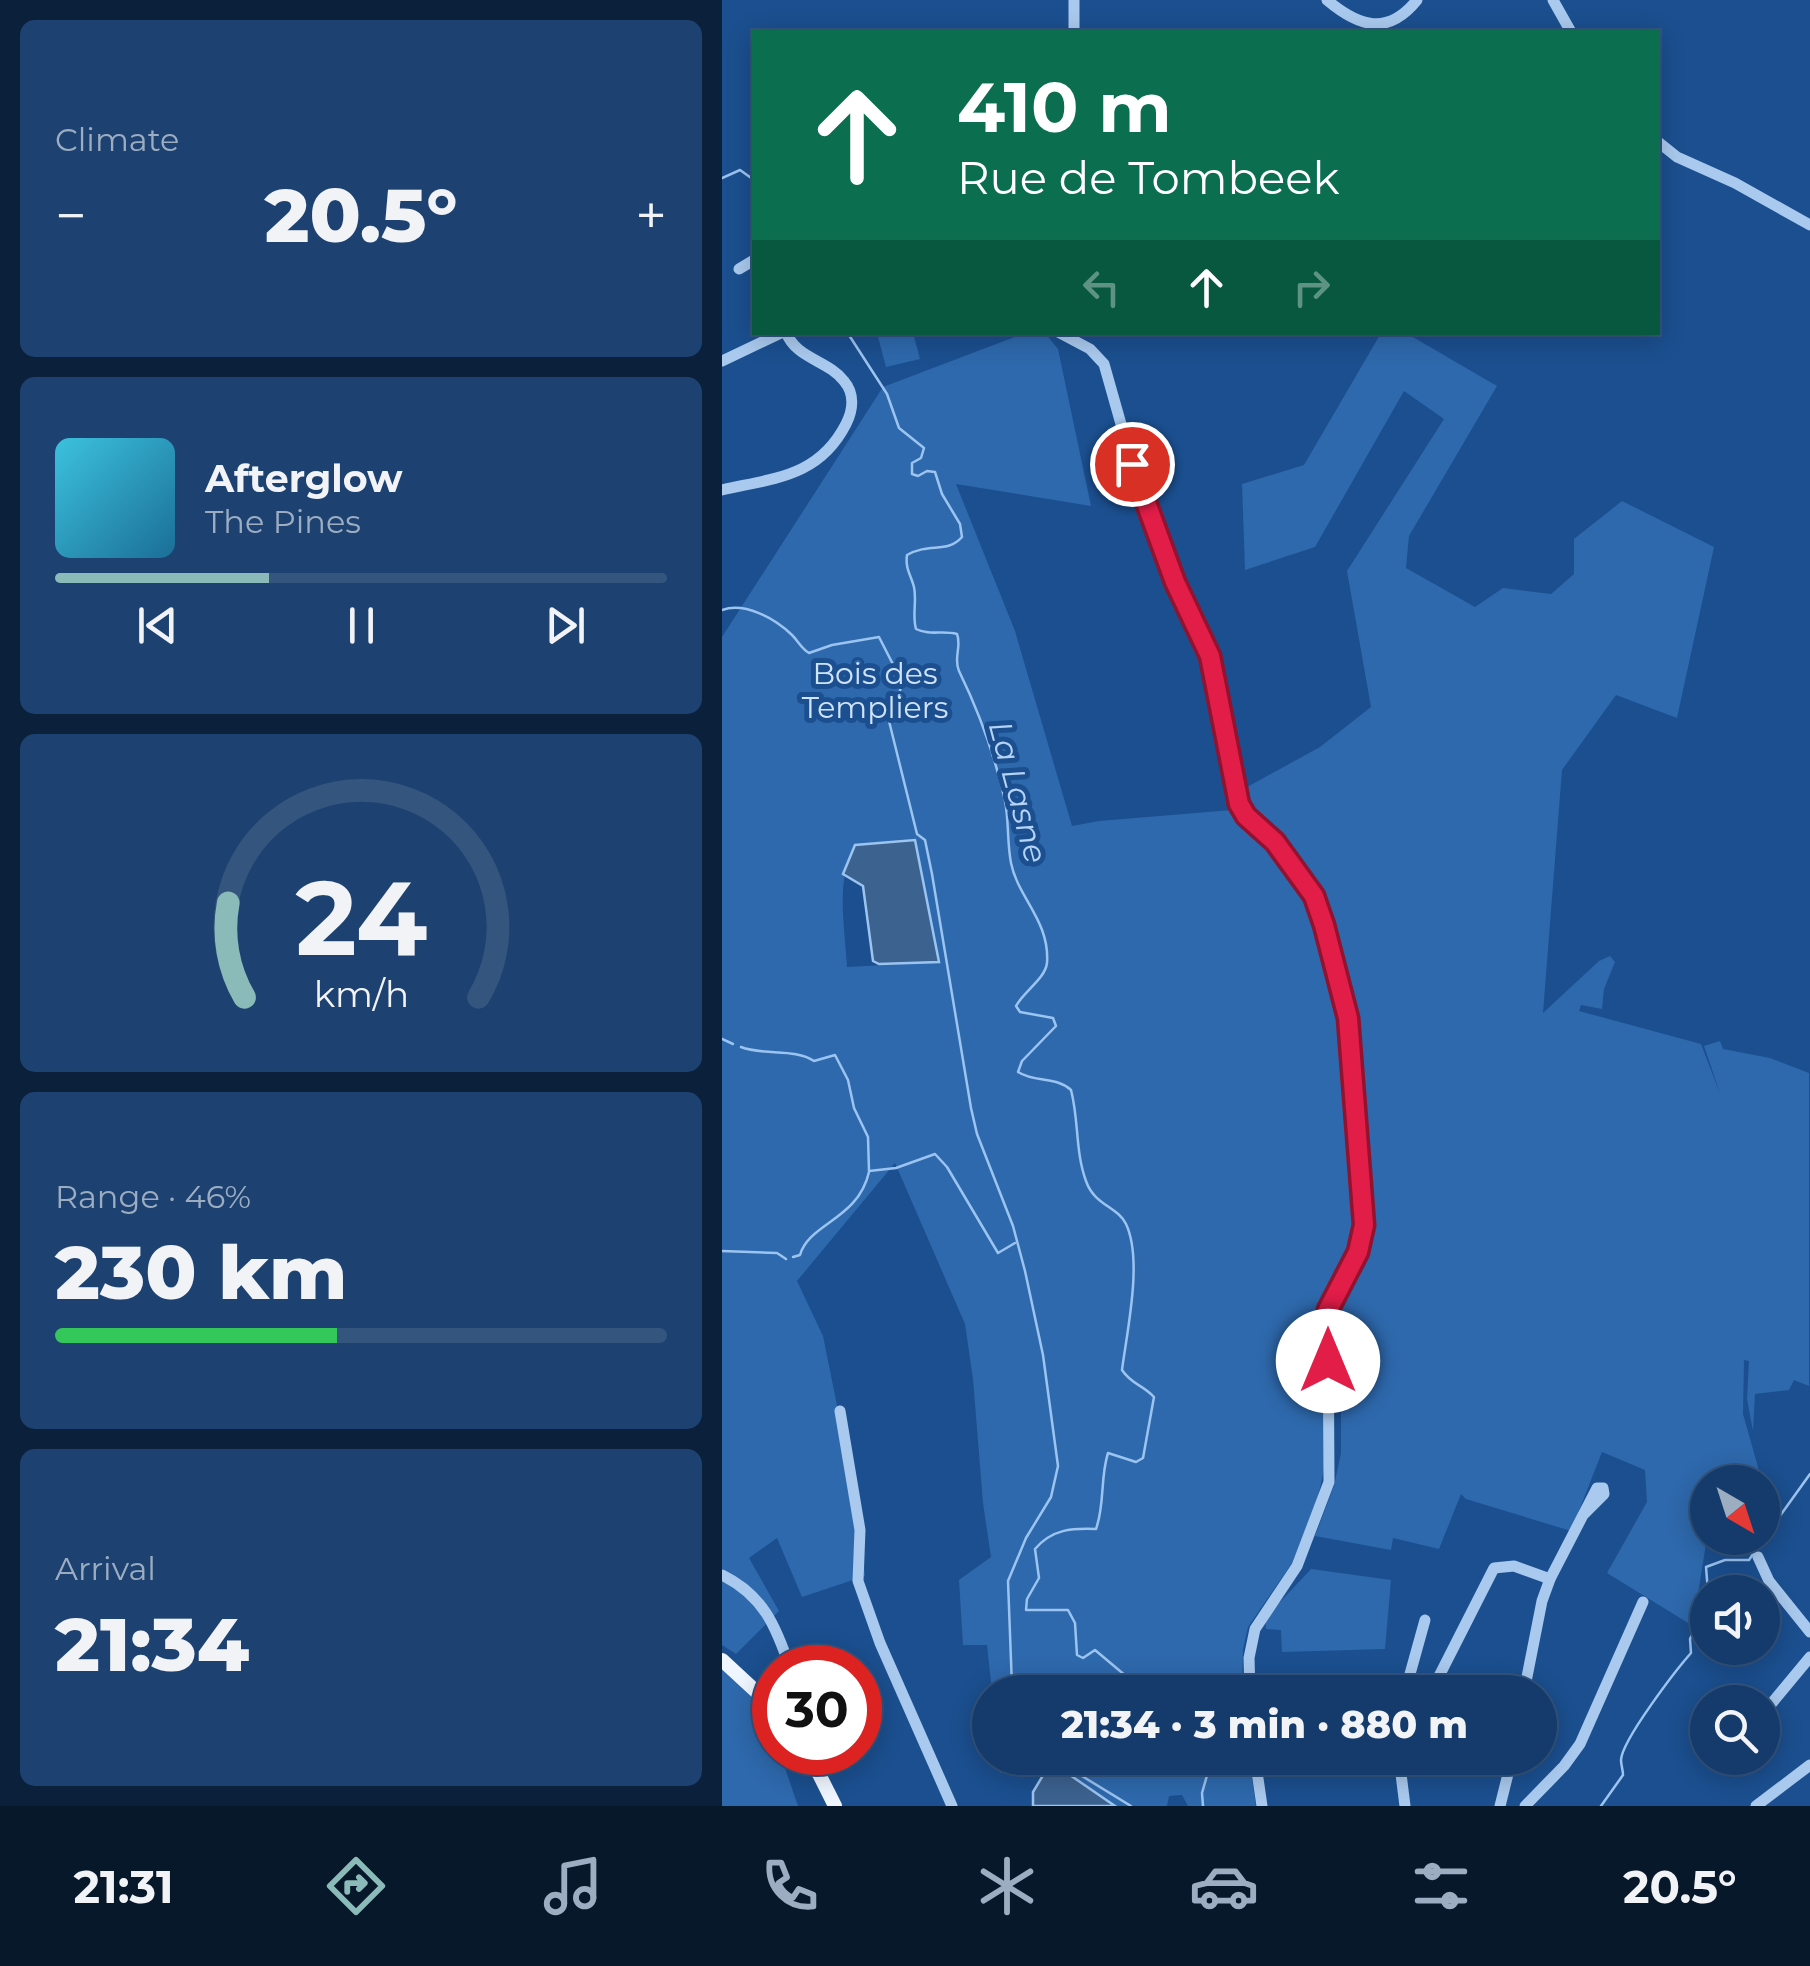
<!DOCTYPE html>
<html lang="en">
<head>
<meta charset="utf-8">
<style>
  :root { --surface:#143b6b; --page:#1d4271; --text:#f1f3f6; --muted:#9dadc1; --line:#33557e; --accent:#8bbbb9 }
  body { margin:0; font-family:Montserrat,sans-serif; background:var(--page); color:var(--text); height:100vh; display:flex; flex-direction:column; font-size:38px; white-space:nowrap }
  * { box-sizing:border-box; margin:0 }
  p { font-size:32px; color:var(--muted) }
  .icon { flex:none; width:55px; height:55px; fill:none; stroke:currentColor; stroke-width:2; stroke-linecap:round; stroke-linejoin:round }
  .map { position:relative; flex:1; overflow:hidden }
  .sheet { display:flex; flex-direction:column; gap:20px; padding:20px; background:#0b203b; width:722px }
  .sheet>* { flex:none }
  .guide { position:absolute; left:30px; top:30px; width:908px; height:305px; border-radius:0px; box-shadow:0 5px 25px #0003,0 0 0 2px var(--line); background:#0b6e4f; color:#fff; overflow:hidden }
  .needle { width:65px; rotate:141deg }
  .fabs { position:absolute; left:968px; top:1465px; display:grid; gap:20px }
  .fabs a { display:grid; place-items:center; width:90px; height:90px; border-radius:50%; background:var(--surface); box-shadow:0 5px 25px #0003,0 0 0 2px var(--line); font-size:50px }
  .speed { position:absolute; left:30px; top:1645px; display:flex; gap:20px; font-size:50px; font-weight:700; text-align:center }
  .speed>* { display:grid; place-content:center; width:130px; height:130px; border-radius:50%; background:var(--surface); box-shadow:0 5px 25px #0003,0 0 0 2px var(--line); line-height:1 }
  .speed .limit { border:15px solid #d22; background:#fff; color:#111 }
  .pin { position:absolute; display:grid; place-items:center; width:85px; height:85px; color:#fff; margin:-42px; border:5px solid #fff; border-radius:50%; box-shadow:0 2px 10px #0007 }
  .me { position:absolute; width:110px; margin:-55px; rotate:0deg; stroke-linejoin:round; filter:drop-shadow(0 0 8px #0008) }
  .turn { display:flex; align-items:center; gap:35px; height:210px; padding:0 40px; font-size:45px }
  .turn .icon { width:130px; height:130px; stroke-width:2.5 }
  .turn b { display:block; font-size:70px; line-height:85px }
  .lanes { display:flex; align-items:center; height:95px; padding:0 40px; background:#0003; justify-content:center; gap:50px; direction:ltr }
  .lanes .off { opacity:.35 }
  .big { font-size:75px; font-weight:800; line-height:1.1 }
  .sheet .card { flex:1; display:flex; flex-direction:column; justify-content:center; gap:15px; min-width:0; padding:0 35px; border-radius:15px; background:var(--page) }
  .sheet .dial { align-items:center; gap:0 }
  .dial svg { height:260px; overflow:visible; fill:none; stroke:var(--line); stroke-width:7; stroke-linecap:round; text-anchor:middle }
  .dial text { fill:var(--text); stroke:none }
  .song { display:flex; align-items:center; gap:30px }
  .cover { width:120px; height:120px; border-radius:15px; background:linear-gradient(135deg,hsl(190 70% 55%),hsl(200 70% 35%)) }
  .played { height:10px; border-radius:5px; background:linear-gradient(90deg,var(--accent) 35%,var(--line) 35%) }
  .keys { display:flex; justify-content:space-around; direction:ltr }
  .heat { display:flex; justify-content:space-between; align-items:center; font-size:55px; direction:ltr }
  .charge { height:15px; border-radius:8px; background:linear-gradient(90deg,#34c759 46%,var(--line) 0) }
  .trip { position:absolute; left:250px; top:1675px; width:585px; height:100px; border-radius:50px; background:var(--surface); box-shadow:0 5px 25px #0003,0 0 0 2px var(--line); font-weight:800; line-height:100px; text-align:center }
  .tab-bar { display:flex; height:160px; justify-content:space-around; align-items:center; background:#08182b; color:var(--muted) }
  .tab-bar .icon { width:70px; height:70px }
  .tab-bar .active { color:var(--accent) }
  .tab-bar b { font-size:45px; color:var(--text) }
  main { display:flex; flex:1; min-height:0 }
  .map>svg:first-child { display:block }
  .green { fill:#2e69ad; fill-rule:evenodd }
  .water { fill:#3c6290; stroke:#9cc4f0; stroke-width:2.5 }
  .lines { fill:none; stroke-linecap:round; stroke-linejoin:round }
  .stream { stroke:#9cc4f0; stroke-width:2.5 }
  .minor { stroke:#a9c9ee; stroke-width:11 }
  .major { stroke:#f0f6ff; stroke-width:14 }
  .route-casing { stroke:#92132f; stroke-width:25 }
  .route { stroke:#e11d48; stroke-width:18 }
  .labels { text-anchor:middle; stroke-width:10; stroke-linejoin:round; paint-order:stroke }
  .park-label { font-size:30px; fill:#cfe3fa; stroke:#1b4f8f }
  .water-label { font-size:32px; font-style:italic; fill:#b5d3f5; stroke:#1b4f8f }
</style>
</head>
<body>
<main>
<section class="sheet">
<div class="card"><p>Climate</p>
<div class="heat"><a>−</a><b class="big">20.5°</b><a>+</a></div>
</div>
<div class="card">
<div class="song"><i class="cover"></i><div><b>Afterglow</b><p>The Pines</p></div></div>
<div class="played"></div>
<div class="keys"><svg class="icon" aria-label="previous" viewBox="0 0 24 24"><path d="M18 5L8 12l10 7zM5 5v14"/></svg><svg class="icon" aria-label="pause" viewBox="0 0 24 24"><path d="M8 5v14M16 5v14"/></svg><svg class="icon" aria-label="next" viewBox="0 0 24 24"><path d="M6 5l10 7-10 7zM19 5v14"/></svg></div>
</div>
<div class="card dial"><svg viewBox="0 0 100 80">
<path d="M14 69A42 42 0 1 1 86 69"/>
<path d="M14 69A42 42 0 0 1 9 40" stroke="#8bbbb9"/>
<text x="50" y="56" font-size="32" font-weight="700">24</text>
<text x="50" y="72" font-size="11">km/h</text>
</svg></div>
<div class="card"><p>Range · 46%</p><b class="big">230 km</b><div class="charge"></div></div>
<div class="card"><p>Arrival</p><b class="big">21:34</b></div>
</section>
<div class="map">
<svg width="1088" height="1806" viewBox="0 0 1088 1806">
  <rect width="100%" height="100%" fill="#1b4f8f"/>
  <g class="green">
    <polygon points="155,333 191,333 198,359 164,367"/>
    <path d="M303 333H323L336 349 369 506 234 484 293 631 350 826 377 821 510 810 536 831 516 792 598 747 649 707 625 571 722 419 682 391 593 547 523 570 520 484 582 465 659 333H684L775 386 687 536 684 568 753 607 781 588 829 594 852 574V539L900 501 992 547 955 718 894 695 840 770 821 1013 877 961 888 956 893 962 882 989 880 1009 859 1005 857 1011 979 1044 999 1096 982 1046 998 1041 1001 1049 1048 1058 1087 1073V1386L1072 1380 1067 1390 1033 1394 1031 1431 1025 1399 1027 1361 1022 1360 1021 1414 1049 1513 1048 1523H1040V1482H985V1537L971 1626 885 1573 925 1502 923 1470 880 1452 849 1531 744 1499 739 1494 717 1549 671 1538 669 1550 593 1536 612 1486 619 1453V1298L645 1249 647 1220 625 993 600 909 579 883 596 918 620 1014 619 1053 630 1157 633 1243 599 1315 603 1464 596 1498 570 1563 526 1627 521 1649 520 1692H270L265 1645H241L237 1580 269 1557 261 1503 251 1379 243 1324 173 1163 75 1281 101 1336 136 1509 143 1576 80 1597 55 1538 27 1558 57 1611 14 1654 0 1645V637L161 387ZM192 841 217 962 125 967C123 927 113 881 133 845Z"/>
    <polygon points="589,1569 669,1580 663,1649 560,1652 559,1630 544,1629 543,1618"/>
    <polygon points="0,1669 44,1705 52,1716 52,1752 78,1753 62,1765 76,1806 0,1806"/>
    <polygon points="276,1758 527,1758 534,1806 466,1806 460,1795 447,1796 445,1806 393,1806 329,1762 278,1773"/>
  </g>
  <g class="water">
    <polygon points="193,840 217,962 157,964 151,961 141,886 121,874 133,845"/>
    <polygon points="329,1762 393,1806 311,1806 311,1792"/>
  </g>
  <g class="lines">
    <g class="stream">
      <polyline points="0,178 18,170 32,180"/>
      <path d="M125 332 165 394 177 428 202 448 199 458 190 463V474L196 476 205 471 213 472 220 494 238 524 240 537C225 554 208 542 185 555 183 569 189 575 192 587 195 601 190 615 194 629 208 636 220 630 235 634 240 647 231 658 237 671 257 712 273 756 283 801 287 821 285 843 289 863 296 898 328 921 325 963 323 979 302 991 294 1006L298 1012 331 1018 334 1026 300 1061 296 1072C313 1083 334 1076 349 1090 357 1120 353 1151 364 1181 372 1205 396 1207 404 1224 421 1260 405 1331 400 1370 410 1385 420 1384 432 1397L421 1458 414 1462 386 1453C378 1478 383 1504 374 1529 350 1528 330 1529 313 1549L317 1578 305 1599 304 1610H346L353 1623 355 1655 361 1658 373 1650 423 1692"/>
      <path d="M0 610C23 602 52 618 70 635 77 642 79 648 87 653L110 645 157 637 180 682 174 708 164 709 195 834 203 840 210 874 249 1108 255 1134 291 1226 303 1271 321 1355 336 1466 329 1497 304 1538 286 1581 290 1687 297 1692"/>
      <polyline points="0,1039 11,1044"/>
      <path d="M19 1047C42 1056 73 1048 92 1061L113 1055 126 1080 132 1108 146 1137 147 1171 174 1168 213 1154 225 1167 276 1253 293 1243"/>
      <polyline points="0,1251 55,1253 64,1259"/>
      <path d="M71 1257 78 1255C87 1223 136 1220 147 1172"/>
      <polyline points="1055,1520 1088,1474"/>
      <polyline points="986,1592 984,1567 1003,1560 1027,1560 1031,1554"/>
      <polyline points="338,1758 355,1773 409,1806"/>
      <polyline points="481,1806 480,1793 490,1758"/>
      <path d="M879 1806 901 1775C901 1770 899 1765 899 1760 900 1740 954 1670 969 1653L968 1639 985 1603"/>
    </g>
    <g class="minor">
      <path d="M605 0C637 27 666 36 695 0"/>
      <polyline points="831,0 849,32"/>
      <polyline points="352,32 352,0"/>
      <polyline points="935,141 955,157 1013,183 1088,225"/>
      <polyline points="17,269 32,260"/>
      <polyline points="336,332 368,349 382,364 410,463 453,582 488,656 512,791 517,804 524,815 553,842 592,897 598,911 626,1018 642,1225 636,1252 606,1310 607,1482 575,1566 533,1629 527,1658 528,1692"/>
      <polyline points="0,361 61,332"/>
      <path d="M0 490C52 478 97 477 124 424 131 410 133 394 122 381 106 360 74 359 64 332"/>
      <polyline points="118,1411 138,1530 136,1581 158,1643 230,1806"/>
      <polyline points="1036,1557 1047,1581 1088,1632"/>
      <path d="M0 1575C41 1595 54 1626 68 1668"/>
      <polyline points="683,1692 703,1620"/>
      <polyline points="709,1692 772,1568 792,1566 828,1579"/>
      <polyline points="802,1692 820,1601 828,1579 875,1488 881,1488 882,1494 861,1515"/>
      <polyline points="1040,1715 1088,1657"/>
      <polyline points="533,1758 540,1806"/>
      <polyline points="677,1758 683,1806"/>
      <polyline points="778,1806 790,1758"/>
      <polyline points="803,1806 842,1766 858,1744 921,1602"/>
      <polyline points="1034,1806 1088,1765"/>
    </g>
    <g class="major">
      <polyline points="0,1660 52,1708"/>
      <polyline points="86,1752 113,1806"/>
    </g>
  </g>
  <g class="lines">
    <defs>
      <polyline id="route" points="410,464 453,582 488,656 517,804 524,816 553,842 592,896 602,925 626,1018 642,1225 636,1252 606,1310 606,1361"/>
    </defs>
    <use href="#route" class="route-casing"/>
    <use href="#route" class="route"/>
  </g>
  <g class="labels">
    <g class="park-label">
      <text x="153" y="684">Bois des<tspan x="153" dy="34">Templiers</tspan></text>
    </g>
    <g class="water-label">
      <text transform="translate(296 792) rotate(75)" y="11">La Lasne</text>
    </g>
  </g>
</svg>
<div class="fabs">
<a><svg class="needle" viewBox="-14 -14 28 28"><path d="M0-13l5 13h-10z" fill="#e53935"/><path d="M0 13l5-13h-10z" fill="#9dadc1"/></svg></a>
<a><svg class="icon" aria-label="sound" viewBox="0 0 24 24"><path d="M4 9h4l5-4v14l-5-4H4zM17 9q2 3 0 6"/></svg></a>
<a><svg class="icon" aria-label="search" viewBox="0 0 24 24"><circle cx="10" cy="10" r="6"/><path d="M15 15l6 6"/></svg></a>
</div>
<div class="speed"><div class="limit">30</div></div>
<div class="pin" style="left:410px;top:464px;background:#d93025"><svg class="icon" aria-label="arrive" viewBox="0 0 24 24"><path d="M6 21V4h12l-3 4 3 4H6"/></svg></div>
<svg class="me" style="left:606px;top:1361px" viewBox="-20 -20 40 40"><circle r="19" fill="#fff"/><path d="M0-13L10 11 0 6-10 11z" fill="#e11d48"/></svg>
<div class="trip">21:34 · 3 min · 880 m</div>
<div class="guide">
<div class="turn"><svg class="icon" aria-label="ahead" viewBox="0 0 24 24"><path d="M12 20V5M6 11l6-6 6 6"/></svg><div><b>410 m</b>Rue de Tombeek</div></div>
<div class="lanes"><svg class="icon off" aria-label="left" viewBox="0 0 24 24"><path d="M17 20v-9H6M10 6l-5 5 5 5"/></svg><svg class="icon" aria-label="ahead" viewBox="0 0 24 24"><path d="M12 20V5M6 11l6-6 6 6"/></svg><svg class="icon off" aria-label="right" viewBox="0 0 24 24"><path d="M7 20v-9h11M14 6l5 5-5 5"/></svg></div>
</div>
</div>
</main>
<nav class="tab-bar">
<b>21:31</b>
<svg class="icon active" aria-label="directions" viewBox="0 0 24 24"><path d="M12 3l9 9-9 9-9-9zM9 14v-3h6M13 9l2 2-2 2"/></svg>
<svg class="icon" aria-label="music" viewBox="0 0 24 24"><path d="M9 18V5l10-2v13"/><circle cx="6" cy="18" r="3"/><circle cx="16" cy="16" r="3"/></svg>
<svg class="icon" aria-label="phone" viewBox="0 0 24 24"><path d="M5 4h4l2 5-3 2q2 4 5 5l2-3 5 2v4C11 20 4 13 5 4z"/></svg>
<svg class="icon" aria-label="climate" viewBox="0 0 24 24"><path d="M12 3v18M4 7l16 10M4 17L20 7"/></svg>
<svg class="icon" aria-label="car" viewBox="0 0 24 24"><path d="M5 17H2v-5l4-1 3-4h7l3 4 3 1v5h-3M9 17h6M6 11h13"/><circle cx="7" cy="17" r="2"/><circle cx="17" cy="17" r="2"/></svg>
<svg class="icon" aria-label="filters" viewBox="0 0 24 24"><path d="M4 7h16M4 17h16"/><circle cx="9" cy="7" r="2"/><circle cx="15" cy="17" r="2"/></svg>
<b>20.5°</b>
</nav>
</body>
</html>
